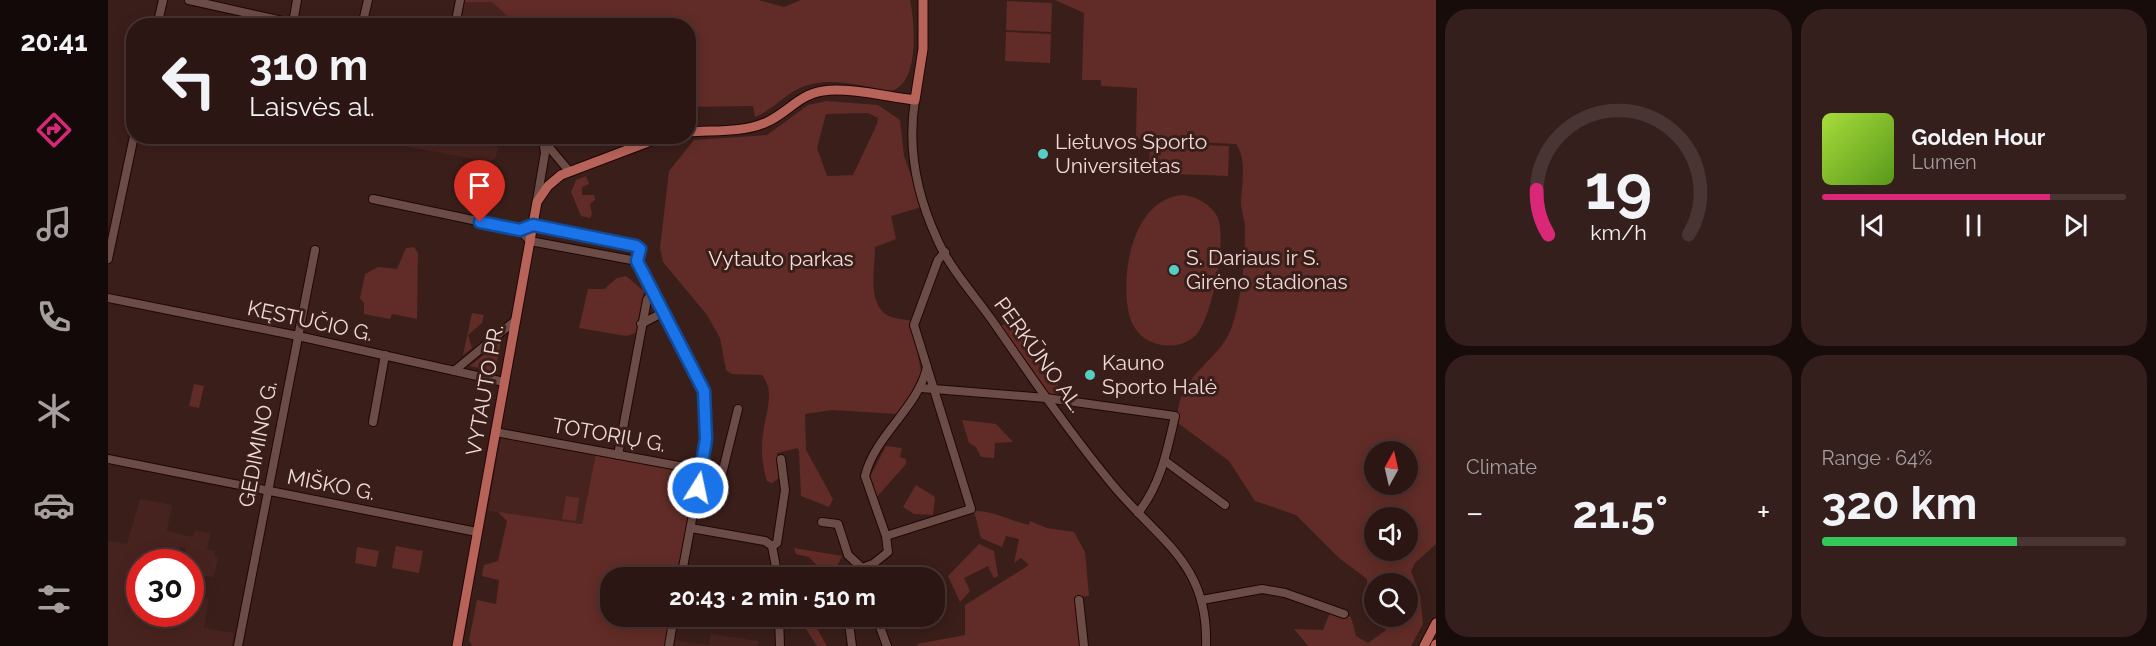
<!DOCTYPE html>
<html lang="en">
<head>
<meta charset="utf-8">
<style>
  :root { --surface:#2c1614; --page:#341f1d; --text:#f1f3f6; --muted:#a69fa0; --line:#483534; --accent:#db2777 }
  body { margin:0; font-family:Raleway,sans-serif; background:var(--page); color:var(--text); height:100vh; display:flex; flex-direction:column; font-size:22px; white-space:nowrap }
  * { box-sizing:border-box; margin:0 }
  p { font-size:20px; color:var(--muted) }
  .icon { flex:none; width:33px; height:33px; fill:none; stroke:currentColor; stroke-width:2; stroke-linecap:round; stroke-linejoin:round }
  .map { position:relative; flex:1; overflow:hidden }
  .drawer { display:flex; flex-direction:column; gap:9px; padding:9px; background:#180c0b; width:720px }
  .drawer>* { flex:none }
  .top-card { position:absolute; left:18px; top:18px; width:570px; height:126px; border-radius:24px; box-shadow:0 3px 15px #0003,0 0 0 2px var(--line); background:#2c1614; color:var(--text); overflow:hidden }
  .needle { width:39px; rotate:8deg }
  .tools { position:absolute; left:1256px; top:441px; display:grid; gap:12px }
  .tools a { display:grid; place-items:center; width:54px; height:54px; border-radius:50%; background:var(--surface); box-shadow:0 3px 15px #0003,0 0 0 2px var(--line); font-size:30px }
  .speed { position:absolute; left:18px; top:549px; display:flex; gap:12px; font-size:30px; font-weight:700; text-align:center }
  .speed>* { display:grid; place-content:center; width:78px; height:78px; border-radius:50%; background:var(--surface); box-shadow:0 3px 15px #0003,0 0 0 2px var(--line); line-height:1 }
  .speed .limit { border:9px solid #d22; background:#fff; color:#111 }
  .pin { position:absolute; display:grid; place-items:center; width:51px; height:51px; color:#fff; margin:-62px -26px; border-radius:50% 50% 50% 0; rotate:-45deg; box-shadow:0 0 6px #0007 }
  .pin .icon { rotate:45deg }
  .me { position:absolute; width:66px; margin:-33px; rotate:10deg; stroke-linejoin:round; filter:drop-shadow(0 0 4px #0008) }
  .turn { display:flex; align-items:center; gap:21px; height:126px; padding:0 24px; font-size:27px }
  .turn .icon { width:78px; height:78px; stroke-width:2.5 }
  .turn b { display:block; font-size:42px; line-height:51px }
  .big { font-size:45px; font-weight:700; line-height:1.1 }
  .drawer .card { flex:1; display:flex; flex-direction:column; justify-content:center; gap:9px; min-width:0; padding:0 21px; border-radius:24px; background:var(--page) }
  .drawer .dial { align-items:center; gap:0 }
  .dial svg { height:156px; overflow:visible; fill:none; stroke:var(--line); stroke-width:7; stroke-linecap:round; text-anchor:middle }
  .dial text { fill:var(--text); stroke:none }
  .song { display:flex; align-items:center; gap:18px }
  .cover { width:72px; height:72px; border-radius:9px; background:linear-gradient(135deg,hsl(80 70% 55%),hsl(90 70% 35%)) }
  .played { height:6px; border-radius:3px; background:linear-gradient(90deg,var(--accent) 75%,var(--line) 75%) }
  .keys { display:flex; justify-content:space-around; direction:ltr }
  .heat { display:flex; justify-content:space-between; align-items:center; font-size:33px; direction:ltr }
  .charge { height:9px; border-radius:4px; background:linear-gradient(90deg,#34c759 64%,var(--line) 0) }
  .drawer .tiles { flex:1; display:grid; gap:9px; grid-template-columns:repeat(2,1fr) }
  .trip { position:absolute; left:492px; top:567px; width:345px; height:60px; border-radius:24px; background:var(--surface); box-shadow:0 3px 15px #0003,0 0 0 2px var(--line); font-weight:700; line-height:60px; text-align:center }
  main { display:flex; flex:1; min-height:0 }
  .dock { display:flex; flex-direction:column; width:108px; justify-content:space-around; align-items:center; background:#120908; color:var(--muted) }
  .dock .icon { width:42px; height:42px }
  .dock .current { color:var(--accent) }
  .dock b { font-size:27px; color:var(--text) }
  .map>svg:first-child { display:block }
  .built { fill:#47231f }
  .green { fill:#612c27; fill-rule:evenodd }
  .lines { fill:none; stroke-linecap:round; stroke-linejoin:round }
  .minor-casing { stroke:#200605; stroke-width:10 }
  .major-casing { stroke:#200605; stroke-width:11 }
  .minor { stroke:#6c4c47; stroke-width:8 }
  .major { stroke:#b8635a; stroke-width:9 }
  .route-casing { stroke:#114b97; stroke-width:15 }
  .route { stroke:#1a73e8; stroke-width:10 }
  .poi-dot { fill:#56cec3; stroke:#3a1e1a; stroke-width:2 }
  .labels { text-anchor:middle; stroke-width:6; stroke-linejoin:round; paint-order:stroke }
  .poi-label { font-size:21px; fill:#eedad7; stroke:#3a1e1a; text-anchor:start }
  .park-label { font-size:21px; fill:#f6dedb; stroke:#3a1e1a }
  .street-label { font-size:21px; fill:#eedad7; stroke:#3a1e1a }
</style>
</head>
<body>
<main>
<nav class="dock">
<b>20:41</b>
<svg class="icon current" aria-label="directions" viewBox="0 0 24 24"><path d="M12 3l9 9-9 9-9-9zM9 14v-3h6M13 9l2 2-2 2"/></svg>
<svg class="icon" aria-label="music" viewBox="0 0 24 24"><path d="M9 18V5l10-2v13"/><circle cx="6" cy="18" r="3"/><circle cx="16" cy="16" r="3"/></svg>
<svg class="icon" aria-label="phone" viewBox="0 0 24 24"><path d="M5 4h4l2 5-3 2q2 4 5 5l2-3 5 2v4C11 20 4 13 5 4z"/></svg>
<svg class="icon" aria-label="climate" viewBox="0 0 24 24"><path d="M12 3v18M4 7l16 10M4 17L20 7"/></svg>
<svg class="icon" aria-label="car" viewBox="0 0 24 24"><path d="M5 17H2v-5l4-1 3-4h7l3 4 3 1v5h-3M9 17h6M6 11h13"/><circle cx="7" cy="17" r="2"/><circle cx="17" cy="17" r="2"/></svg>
<svg class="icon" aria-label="filters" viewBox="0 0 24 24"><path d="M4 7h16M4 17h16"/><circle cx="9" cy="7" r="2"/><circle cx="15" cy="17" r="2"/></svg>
</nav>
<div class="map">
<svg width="1328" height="646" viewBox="0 0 1328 646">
  <rect width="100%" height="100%" fill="#3a1e1a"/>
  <g class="built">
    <polygon points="356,2 384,2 409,25 351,26"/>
    <polygon points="378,136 376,144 390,147 388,157 382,162 301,147 302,137"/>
    <polygon points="393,435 488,453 474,524 380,511"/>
    <polygon points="32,499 64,505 59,531 85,537 87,530 103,533 99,549 107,551 106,556 110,557 106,577 97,576 94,592 83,590 82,562 76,562 78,548 72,547 70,562 32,562 31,583 21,581 21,584 31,586 32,614 82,614 83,595 101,598 96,628 126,633 124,646 0,646 0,541 19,544"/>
    <polygon points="603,634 650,641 650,646 564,646 565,640 601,645"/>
  </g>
  <g class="green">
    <path d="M356 0H650L676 7 693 0H802C807 23 812 85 782 91 750 85 716 74 686 91 673 99 662 111 647 117L645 106 581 107 580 26 409 25 384 2H356Z"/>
    <path d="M947 0H1328V544L1307 563 1303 571 1312 595 1315 624 1303 646H1200L1186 629 1215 630 1223 610 1243 617 1248 636 1260 643 1278 630 1274 617 1299 616V584H1266V601L1259 588V579L1231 558 1188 515 1147 501 1121 461 1070 423C1066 377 1110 363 1123 329 1134 298 1137 262 1137 229 1137 220 1133 211 1133 202 1134 182 1139 160 1128 144L1028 139 1029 88 993 86V80H974L976 13ZM1266 452H1299V484H1266ZM1266 518H1299V550H1266Z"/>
    <polygon points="899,1 944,3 943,32 898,30"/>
    <polygon points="898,32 943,34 942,63 897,61"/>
    <path d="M718 101 770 105 792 120 796 156 814 207 783 216 788 239 767 247C767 267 759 303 779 315 786 319 796 319 803 321L814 376 790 414 724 410 697 414 698 450 725 499 721 507 693 496 691 450 689 448 669 453 671 478 664 483 659 481C654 466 653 449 655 434 657 414 668 392 654 375L624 374 618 370 612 338 599 315 555 262 552 248 561 171 586 140 659 135 700 105ZM760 113 770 118 769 124 745 175 719 176 709 148 718 114Z"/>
    <polygon points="1042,143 1121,146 1120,176 1041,173"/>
    <polygon points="478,176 481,184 474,187 474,195 486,195 487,200 482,204 484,214 482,218 473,216 463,192 468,180"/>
    <path d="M1076 195C1089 197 1102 204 1109 216 1120 237 1104 318 1088 335 1077 346 1060 348 1046 343 1031 338 1022 324 1020 309 1013 270 1026 197 1076 195Z"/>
    <polygon points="306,247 310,253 309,319 284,314 282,319 256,314 256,303 252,298 257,274 270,267 289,269 298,248"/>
    <polygon points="518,276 536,291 528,333 518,336 471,328 480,289 496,289 509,278"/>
    <polygon points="364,313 376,315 374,323 360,335 364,348 355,355"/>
    <polygon points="890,325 904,325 942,380 950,380 949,397 939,396"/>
    <polygon points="393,341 391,353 388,352 387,355 390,356 387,372 362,366"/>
    <polygon points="86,384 96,386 91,408 81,406"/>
    <polygon points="854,420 888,424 905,442 887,443 886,458 873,457 868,447 861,443"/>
    <polygon points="778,446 794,448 792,457 798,459 798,464 767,499 760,481"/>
    <polygon points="488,453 588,474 570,577 502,578 502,616 564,617 558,646 364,646 361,640 369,600 388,604 391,580 374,576 376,565 390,561 399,521 390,512 474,524"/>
    <polygon points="808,485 827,497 825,515 806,514 795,507"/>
    <polygon points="458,496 471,498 468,521 454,519"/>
    <path d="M866 511C887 511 902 521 921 525L922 521 939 528 966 532 977 552 981 596 966 597 974 646H810L809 644 857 635V605L921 565 913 558 906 563 911 539 898 536 894 547 873 538Z"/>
    <polygon points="871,544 886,551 890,576 886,578 880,566 856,578 862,591 852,602 840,576"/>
    <polygon points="288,546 315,551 311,573 284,568"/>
    <polygon points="249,547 271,551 268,567 247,563"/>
    <polygon points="686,548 734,556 724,577 720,577 701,557 688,554"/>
    <polygon points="701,619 704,620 719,646 709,646 696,626 697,621"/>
  </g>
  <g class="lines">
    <defs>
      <g id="minor">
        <polyline points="81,0 197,26"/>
        <polyline points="185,23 189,0"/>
        <polyline points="49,26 55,0"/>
        <polyline points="254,26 260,0"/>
        <polyline points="347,26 352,0"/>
        <path d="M807 100C799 149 809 196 830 241 843 270 868 297 886 323 924 378 962 433 1004 484 1051 541 1101 563 1098 646"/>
        <polyline points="231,139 231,136"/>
        <polyline points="435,140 461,171"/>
        <polyline points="265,199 412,230 422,241 529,261"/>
        <polyline points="429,200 437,153 435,140"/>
        <polyline points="412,230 425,224 528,246 532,250 529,261"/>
        <polyline points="0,259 26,136"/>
        <polyline points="529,261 590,376 599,407 599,439 573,578"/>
        <polyline points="0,298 190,336 396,382"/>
        <polyline points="533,324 556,312"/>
        <polyline points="346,371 408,320"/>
        <path d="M813 388 938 398 1067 416C1059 451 1053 484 1030 513"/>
        <polyline points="265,422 277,355"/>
        <polyline points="387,432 614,474 630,409"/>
        <polyline points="510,455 539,300 545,291"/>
        <polyline points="0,459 369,532"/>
        <polyline points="1057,461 1117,505"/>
        <polyline points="714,522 730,524 740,555 754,568"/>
        <polyline points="583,528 657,541 664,546"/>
        <path d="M778 536 757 476C767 435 810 408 819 367"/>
        <polyline points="574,575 589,578"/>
        <polyline points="670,578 664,546 669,543 677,490 673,459"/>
        <polyline points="754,578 754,568 765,564 780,552 778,536 863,509 806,325 830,260 837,252"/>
        <polyline points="971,600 976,646"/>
        <polyline points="1094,600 1154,589 1177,593 1236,614"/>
        <polyline points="671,616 672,646"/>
        <polyline points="740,616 744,646"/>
        <polyline points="768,616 779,646"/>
        <polyline points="130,646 207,250"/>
        <polyline points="561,646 566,616"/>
      </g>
      <g id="major">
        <path d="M580 132C606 130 635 133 659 122 679 113 692 94 715 91 741 87 780 97 807 100L815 49V0"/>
        <polyline points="349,646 429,202 440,186 453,175 556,136"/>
        <polyline points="1316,646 1328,623"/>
        <polyline points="1327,646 1328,644"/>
      </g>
    </defs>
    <use href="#minor" class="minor-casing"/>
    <use href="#major" class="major-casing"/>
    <use href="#minor" class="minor"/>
    <use href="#major" class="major"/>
  </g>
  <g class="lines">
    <defs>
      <polyline id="route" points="372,222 412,230 425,225 528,246 532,249 529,261 596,391 598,439 590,488"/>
    </defs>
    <use href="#route" class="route-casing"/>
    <use href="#route" class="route"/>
  </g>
  <g class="poi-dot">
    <circle cx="935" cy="154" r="6"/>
    <circle cx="1066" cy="270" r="6"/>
    <circle cx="982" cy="375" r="6"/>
  </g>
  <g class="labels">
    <g class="poi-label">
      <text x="947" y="149">Lietuvos Sporto<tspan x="947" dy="24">Universitetas</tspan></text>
      <text x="1078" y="265">S. Dariaus ir S.<tspan x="1078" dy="24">Girėno stadionas</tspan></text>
      <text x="994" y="370">Kauno<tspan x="994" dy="24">Sporto Halė</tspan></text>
    </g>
    <g class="park-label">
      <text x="673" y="266">Vytauto parkas</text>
    </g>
    <g class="street-label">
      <text transform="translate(202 321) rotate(12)" y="7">KĘSTUČIO G.</text>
      <text transform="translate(931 355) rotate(54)" y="7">PERKŪNO AL.</text>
      <text transform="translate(377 390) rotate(-80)" y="7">VYTAUTO PR.</text>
      <text transform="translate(501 435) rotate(10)" y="7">TOTORIŲ G.</text>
      <text transform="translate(150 444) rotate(-79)" y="7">GEDIMINO G.</text>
      <text transform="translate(223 485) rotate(11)" y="7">MIŠKO G.</text>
    </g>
  </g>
</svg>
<div class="tools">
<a><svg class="needle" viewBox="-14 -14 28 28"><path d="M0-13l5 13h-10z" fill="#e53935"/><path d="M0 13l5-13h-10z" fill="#a69fa0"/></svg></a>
<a><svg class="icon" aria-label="sound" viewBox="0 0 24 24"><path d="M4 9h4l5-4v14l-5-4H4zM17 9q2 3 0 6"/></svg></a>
<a><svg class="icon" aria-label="search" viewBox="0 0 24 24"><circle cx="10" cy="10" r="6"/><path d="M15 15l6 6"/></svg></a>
</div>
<div class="speed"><div class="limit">30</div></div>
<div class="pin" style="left:372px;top:222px;background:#d93025"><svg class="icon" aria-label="arrive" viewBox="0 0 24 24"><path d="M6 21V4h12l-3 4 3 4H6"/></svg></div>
<svg class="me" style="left:590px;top:488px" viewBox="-20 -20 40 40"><circle r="17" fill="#1a73e8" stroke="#fff" stroke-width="3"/><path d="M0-11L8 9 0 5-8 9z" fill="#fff"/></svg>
<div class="trip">20:43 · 2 min · 510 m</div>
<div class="top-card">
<div class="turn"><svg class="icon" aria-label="left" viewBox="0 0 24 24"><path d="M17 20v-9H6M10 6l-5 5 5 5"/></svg><div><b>310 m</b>Laisvės al.</div></div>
</div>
</div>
<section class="drawer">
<div class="tiles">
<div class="card dial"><svg viewBox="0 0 100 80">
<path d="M14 69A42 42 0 1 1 86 69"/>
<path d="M14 69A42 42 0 0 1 8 46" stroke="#db2777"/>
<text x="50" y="56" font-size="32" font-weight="700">19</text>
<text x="50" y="72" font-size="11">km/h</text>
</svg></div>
<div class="card">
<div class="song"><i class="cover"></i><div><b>Golden Hour</b><p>Lumen</p></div></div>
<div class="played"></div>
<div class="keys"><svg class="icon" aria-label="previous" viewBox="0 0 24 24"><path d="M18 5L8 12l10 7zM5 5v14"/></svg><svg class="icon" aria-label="pause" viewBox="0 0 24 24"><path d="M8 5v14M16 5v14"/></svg><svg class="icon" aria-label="next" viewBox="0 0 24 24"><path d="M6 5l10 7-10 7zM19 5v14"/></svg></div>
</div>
<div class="card"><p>Climate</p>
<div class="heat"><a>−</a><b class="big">21.5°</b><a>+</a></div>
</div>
<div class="card"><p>Range · 64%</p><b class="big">320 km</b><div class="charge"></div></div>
</div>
</section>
</main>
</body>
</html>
